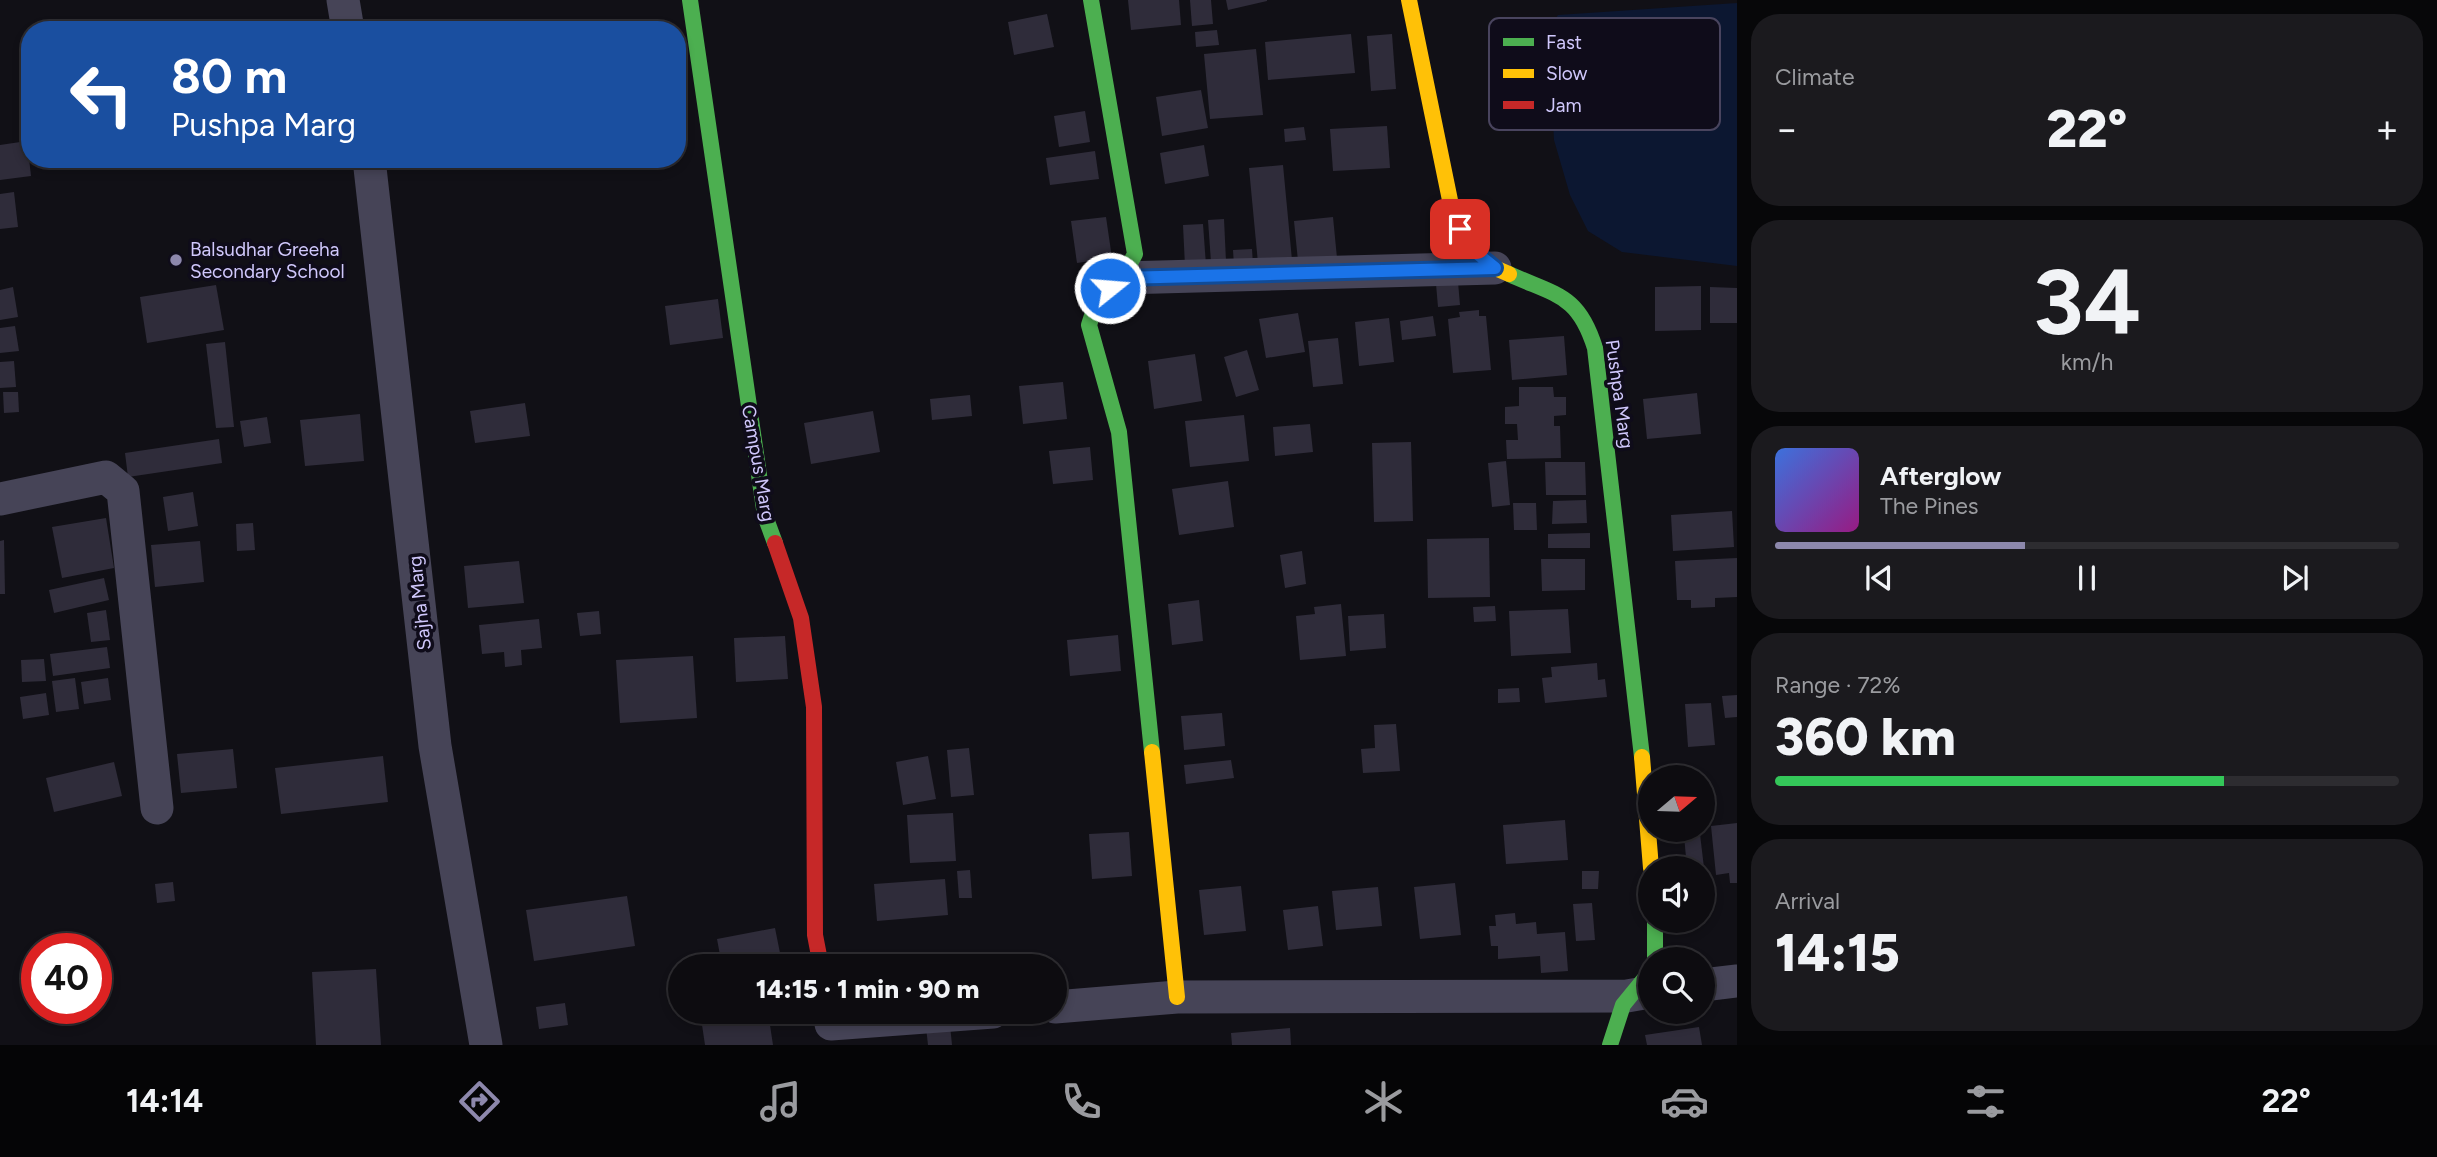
<!DOCTYPE html>
<html lang="en">
<head>
<meta charset="utf-8">
<style>
  :root { --surface:#0d0c10; --page:#1b1a1e; --text:#f1f3f6; --muted:#9a9b9f; --line:#2d2c30; --accent:#8d88ac }
  body { margin:0; font-family:Figtree,sans-serif; background:var(--page); color:var(--text); height:100vh; display:flex; flex-direction:column; font-size:26px; white-space:nowrap }
  * { box-sizing:border-box; margin:0 }
  p { font-size:23px; color:var(--muted) }
  .icon { flex:none; width:38px; height:38px; fill:none; stroke:currentColor; stroke-width:2; stroke-linecap:round; stroke-linejoin:round }
  .map { position:relative; flex:1; overflow:hidden }
  .drawer { display:flex; flex-direction:column; gap:14px; padding:14px; background:#070709; width:700px }
  .drawer>* { flex:none }
  .hud { position:absolute; left:21px; top:21px; width:665px; height:147px; border-radius:28px; box-shadow:0 4px 10px #0003,0 0 0 2px var(--line); background:#1a4fa0; color:#fff; overflow:hidden }
  .needle { width:46px; rotate:71deg }
  .fabs { position:absolute; left:1638px; top:765px; display:grid; gap:14px }
  .fabs a { display:grid; place-items:center; width:77px; height:77px; border-radius:50%; background:var(--surface); box-shadow:0 4px 10px #0003,0 0 0 2px var(--line); font-size:35px }
  .speed { position:absolute; left:21px; top:933px; display:flex; gap:14px; font-size:35px; font-weight:700; text-align:center }
  .speed>* { display:grid; place-content:center; width:91px; height:91px; border-radius:50%; background:var(--surface); box-shadow:0 4px 10px #0003,0 0 0 2px var(--line); line-height:1 }
  .speed .limit { border:10px solid #d22; background:#fff; color:#111 }
  .pin { position:absolute; display:grid; place-items:center; width:60px; height:60px; color:#fff; margin:-30px; border-radius:14px; box-shadow:0 4px 10px #0006 }
  .me { position:absolute; width:77px; margin:-38px; rotate:73deg; stroke-linejoin:round; filter:drop-shadow(0 0 5px #0008) }
  .turn { display:flex; align-items:center; gap:24px; height:147px; padding:0 35px; font-size:32px }
  .turn .icon { width:91px; height:91px; stroke-width:2.5 }
  .turn b { display:block; font-size:49px; line-height:60px }
  .big { font-size:52px; font-weight:800; line-height:1.1 }
  .drawer .tile { flex:1; display:flex; flex-direction:column; justify-content:center; gap:10px; min-width:0; padding:0 24px; border-radius:28px; background:var(--page) }
  .drawer .dial { align-items:center; gap:0 }
  .dial b { font-size:91px; line-height:1 }
  .song { display:flex; align-items:center; gap:21px }
  .cover { width:84px; height:84px; border-radius:10px; background:linear-gradient(135deg,hsl(220 70% 55%),hsl(310 70% 35%)) }
  .played { height:7px; border-radius:4px; background:linear-gradient(90deg,var(--accent) 40%,var(--line) 40%) }
  .keys { display:flex; justify-content:space-around; direction:ltr }
  .heat { display:flex; justify-content:space-between; align-items:center; font-size:38px; direction:ltr }
  .charge { height:10px; border-radius:5px; background:linear-gradient(90deg,#34c759 72%,var(--line) 0) }
  .trip { position:absolute; left:668px; top:954px; width:399px; height:70px; border-radius:35px; background:var(--surface); box-shadow:0 4px 10px #0003,0 0 0 2px var(--line); font-weight:800; line-height:70px; text-align:center }
  .tabs { display:flex; height:112px; justify-content:space-around; align-items:center; background:#050506; color:var(--muted) }
  .tabs .icon { width:49px; height:49px }
  .tabs .on { color:var(--accent) }
  .tabs b { font-size:32px; color:var(--text) }
  main { display:flex; flex:1; min-height:0 }
  .map>svg:first-child { display:block }
  .water { fill:#0c1731 }
  .building { fill:#2f2c3a }
  .lines { fill:none; stroke-linecap:round; stroke-linejoin:round }
  .street { stroke:#464457; stroke-width:33 }
  .fast { stroke:#4caf50; stroke-width:16 }
  .slow { stroke:#ffc107; stroke-width:16 }
  .jam { stroke:#c62828; stroke-width:16 }
  .route-casing { stroke:#114b97; stroke-width:18 }
  .route { stroke:#1a73e8; stroke-width:12 }
  .poi-dot { fill:#8d88ac; stroke:#0f0c1a; stroke-width:2.5 }
  .labels { text-anchor:middle; stroke-width:7; stroke-linejoin:round; paint-order:stroke }
  .poi-label { font-size:19px; fill:#d0c8fc; stroke:#0f0c1a; text-anchor:start }
  .street-label { font-size:19px; fill:#d0c8fc; stroke:#0f0c1a }
  .key { fill:#0f0c1a; stroke:#49445e; stroke-width:2 }
  .key-label { font-size:19px; fill:#d0c8fc }
</style>
</head>
<body>
<main>
<div class="map">
<svg width="1737" height="1045" viewBox="0 0 1737 1045">
  <rect width="100%" height="100%" fill="#111016"/>
  <polygon class="water" points="1737,3 1737,266 1622,252 1588,231 1570,195 1554,140 1550,62 1540,41 1558,15"/>
  <g class="building">
    <polygon points="1128,0 1179,0 1181,25 1131,30"/>
    <polygon points="1190,0 1211,0 1213,24 1192,26"/>
    <polygon points="1226,0 1267,0 1267,1 1228,10"/>
    <polygon points="1047,14 1054,47 1014,55 1008,22"/>
    <polygon points="1217,30 1219,45 1196,47 1195,32"/>
    <polygon points="1351,34 1355,73 1268,80 1265,42"/>
    <polygon points="1392,34 1396,89 1371,91 1367,36"/>
    <polygon points="1256,49 1263,115 1210,119 1204,54"/>
    <polygon points="1201,90 1208,128 1162,136 1156,97"/>
    <polygon points="1085,111 1090,142 1059,147 1054,116"/>
    <polygon points="1387,126 1390,168 1333,171 1330,129"/>
    <polygon points="1304,127 1306,140 1285,142 1284,129"/>
    <polygon points="27,141 31,176 0,180 0,145"/>
    <polygon points="1204,145 1209,176 1165,184 1160,153"/>
    <polygon points="1095,151 1099,179 1050,185 1046,158"/>
    <polygon points="1283,165 1292,260 1258,263 1249,168"/>
    <polygon points="14,192 18,227 0,229 0,194"/>
    <polygon points="1106,217 1112,258 1077,263 1071,221"/>
    <polygon points="1333,217 1337,258 1298,261 1294,221"/>
    <polygon points="1224,219 1226,261 1211,262 1208,220"/>
    <polygon points="1203,224 1206,265 1185,266 1183,225"/>
    <polygon points="1252,249 1253,265 1234,266 1233,250"/>
    <polygon points="1458,282 1460,305 1438,307 1436,284"/>
    <polygon points="216,285 224,330 147,343 140,297"/>
    <polygon points="1701,286 1701,330 1655,331 1655,287"/>
    <polygon points="13,287 18,317 0,320 0,290"/>
    <polygon points="1710,287 1737,288 1737,323 1710,323"/>
    <polygon points="718,299 723,338 670,345 665,306"/>
    <polygon points="1479,310 1479,316 1486,316 1491,370 1453,373 1448,319 1460,317 1459,312"/>
    <polygon points="1298,313 1305,352 1266,358 1259,319"/>
    <polygon points="1433,316 1436,336 1402,340 1400,321"/>
    <polygon points="1389,318 1394,362 1359,366 1355,322"/>
    <polygon points="15,326 19,351 0,353 0,328"/>
    <polygon points="1564,336 1567,375 1512,380 1509,340"/>
    <polygon points="1338,338 1343,384 1313,387 1308,341"/>
    <polygon points="225,342 234,427 216,428 206,344"/>
    <polygon points="1247,350 1259,390 1236,397 1224,357"/>
    <polygon points="1195,354 1202,401 1154,409 1148,361"/>
    <polygon points="14,361 16,387 0,388 0,362"/>
    <polygon points="1063,382 1067,419 1023,424 1019,386"/>
    <polygon points="1519,387 1553,387 1554,397 1566,397 1566,415 1554,416 1554,426 1560,426 1561,458 1507,459 1506,440 1518,440 1517,424 1505,424 1505,407 1519,406"/>
    <polygon points="3,392 18,392 19,412 4,413"/>
    <polygon points="1697,393 1701,434 1647,439 1643,399"/>
    <polygon points="970,395 972,416 932,420 930,399"/>
    <polygon points="525,403 530,436 475,443 470,411"/>
    <polygon points="873,411 880,452 811,464 804,423"/>
    <polygon points="360,414 364,461 305,466 300,420"/>
    <polygon points="1244,415 1249,461 1190,467 1185,421"/>
    <polygon points="267,417 271,443 244,447 240,421"/>
    <polygon points="1310,424 1313,452 1275,456 1273,427"/>
    <polygon points="219,439 222,463 128,477 125,453"/>
    <polygon points="1411,442 1413,521 1374,522 1372,443"/>
    <polygon points="1090,447 1093,480 1053,484 1049,451"/>
    <polygon points="1506,461 1510,505 1492,507 1488,463"/>
    <polygon points="1545,462 1585,462 1586,495 1546,495"/>
    <polygon points="1228,481 1234,527 1179,535 1172,489"/>
    <polygon points="193,492 198,526 168,531 163,497"/>
    <polygon points="1586,500 1587,523 1552,524 1553,501"/>
    <polygon points="1513,503 1536,503 1537,530 1514,530"/>
    <polygon points="1732,511 1734,547 1673,551 1671,515"/>
    <polygon points="106,518 114,568 62,578 52,527"/>
    <polygon points="253,523 255,550 237,551 236,524"/>
    <polygon points="1590,533 1590,548 1548,548 1548,534"/>
    <polygon points="1489,538 1490,597 1428,598 1427,539"/>
    <polygon points="4,540 5,594 0,594 0,541"/>
    <polygon points="200,541 204,582 155,587 151,545"/>
    <polygon points="1302,551 1306,584 1285,588 1280,555"/>
    <polygon points="1737,558 1737,597 1715,598 1715,607 1691,608 1691,600 1677,600 1675,561"/>
    <polygon points="1541,559 1585,559 1585,590 1542,591"/>
    <polygon points="519,561 524,603 468,608 464,566"/>
    <polygon points="104,578 109,600 54,613 49,590"/>
    <polygon points="1199,600 1203,641 1172,645 1168,604"/>
    <polygon points="1341,604 1346,656 1300,660 1296,616 1315,614 1314,607"/>
    <polygon points="1495,606 1496,621 1474,622 1473,607"/>
    <polygon points="1568,609 1571,653 1511,656 1509,611"/>
    <polygon points="106,610 110,640 91,642 87,613"/>
    <polygon points="599,611 601,634 580,636 577,613"/>
    <polygon points="1384,614 1386,648 1350,651 1348,616"/>
    <polygon points="539,619 542,648 521,650 522,665 505,667 504,652 482,654 479,625"/>
    <polygon points="1118,635 1121,671 1070,676 1067,640"/>
    <polygon points="785,636 788,679 736,682 734,638"/>
    <polygon points="107,647 110,668 53,676 50,654"/>
    <polygon points="693,656 697,718 620,723 616,660"/>
    <polygon points="44,659 46,681 22,682 21,660"/>
    <polygon points="1597,663 1598,680 1605,679 1607,697 1545,703 1542,678 1552,677 1551,667"/>
    <polygon points="75,678 79,709 56,712 52,681"/>
    <polygon points="108,678 111,700 84,704 81,682"/>
    <polygon points="1519,688 1520,702 1498,703 1498,689"/>
    <polygon points="46,693 49,715 23,719 20,697"/>
    <polygon points="1737,695 1737,717 1725,718 1722,696"/>
    <polygon points="1711,703 1715,745 1688,747 1685,704"/>
    <polygon points="1222,713 1225,746 1184,750 1181,716"/>
    <polygon points="1396,724 1400,771 1363,773 1361,749 1375,748 1374,725"/>
    <polygon points="969,748 974,795 951,797 947,750"/>
    <polygon points="233,749 237,788 181,793 177,754"/>
    <polygon points="383,756 388,802 281,814 275,768"/>
    <polygon points="928,756 936,799 903,805 896,762"/>
    <polygon points="1231,760 1234,778 1186,784 1184,765"/>
    <polygon points="114,762 122,796 54,812 46,778"/>
    <polygon points="953,813 956,861 910,863 907,815"/>
    <polygon points="1565,820 1568,860 1506,864 1503,825"/>
    <polygon points="1737,823 1737,883 1730,883 1729,873 1716,875 1711,826"/>
    <polygon points="1129,832 1132,876 1092,879 1089,834"/>
    <polygon points="1700,834 1704,868 1687,868 1684,836"/>
    <polygon points="970,870 972,898 959,898 957,871"/>
    <polygon points="1582,871 1599,871 1598,889 1582,889"/>
    <polygon points="945,879 948,915 877,921 874,884"/>
    <polygon points="173,882 175,901 157,903 155,884"/>
    <polygon points="1455,883 1461,935 1420,939 1414,887"/>
    <polygon points="1241,886 1246,931 1204,935 1199,890"/>
    <polygon points="1378,887 1382,926 1336,930 1332,891"/>
    <polygon points="627,896 635,946 534,961 526,910"/>
    <polygon points="1592,903 1595,940 1576,941 1573,904"/>
    <polygon points="1318,906 1323,946 1288,950 1283,910"/>
    <polygon points="1515,913 1516,924 1536,922 1537,934 1565,932 1568,971 1541,973 1540,956 1498,959 1498,946 1491,946 1489,926 1496,926 1495,915"/>
    <polygon points="775,928 781,958 761,962 762,966 722,966 717,939"/>
    <polygon points="376,969 381,1045 316,1045 312,972"/>
    <polygon points="565,1003 568,1025 539,1029 536,1007"/>
    <polygon points="746,1012 768,1012 773,1045 705,1045 701,1018"/>
    <polygon points="950,1025 952,1045 928,1045 926,1027"/>
    <polygon points="1699,1027 1702,1045 1647,1045 1645,1035"/>
    <polygon points="1290,1028 1291,1045 1232,1045 1231,1033"/>
  </g>
  <g class="lines">
    <g class="street">
      <polyline points="343,0 348,30"/>
      <polyline points="369,159 435,746 486,1045"/>
      <polyline points="1122,278 1495,268"/>
      <polyline points="0,499 106,477 123,491 157,808"/>
      <polyline points="1703,985 1737,981"/>
      <polyline points="1055,1007 1177,997 1627,996 1650,992"/>
      <polyline points="831,1024 993,1012"/>
    </g>
    <g class="fast">
      <polyline points="690,0 765,516 775,543"/>
      <polyline points="1091,0 1135,254 1122,278 1098,297 1089,325 1119,432 1152,752"/>
      <path d="M1509 274C1557 296 1578 294 1595 348L1642 757"/>
      <polyline points="1655,920 1655,959"/>
      <polyline points="1610,1045 1623,1005 1650,972"/>
    </g>
    <g class="slow">
      <polyline points="1409,0 1452,210 1469,247 1495,268 1509,274"/>
      <polyline points="1152,752 1177,997"/>
      <polyline points="1642,757 1651,868"/>
    </g>
    <polyline class="jam" points="775,543 801,618 814,707 815,935 821,966"/>
  </g>
  <g class="lines">
    <defs>
      <polyline id="route" points="1110,288 1122,278 1495,268 1469,247 1460,229"/>
    </defs>
    <use href="#route" class="route-casing"/>
    <use href="#route" class="route"/>
  </g>
  <circle class="poi-dot" cx="176" cy="260" r="7"/>
  <g class="labels">
    <g class="poi-label">
      <text x="190" y="256">Balsudhar Greeha<tspan x="190" dy="22">Secondary School</tspan></text>
    </g>
    <g class="street-label">
      <text transform="translate(1620 394) rotate(82)" y="7">Pushpa Marg</text>
      <text transform="translate(759 463) rotate(80)" y="7">Campus Marg</text>
      <text transform="translate(419 603) rotate(-96)" y="7">Sajha Marg</text>
    </g>
  </g>
  <rect x="1489" y="18" width="231" height="112" rx="10" class="key"/>
  <rect x="1503" y="38" width="31" height="8" fill="#4caf50"/>
  <rect x="1503" y="69" width="31" height="9" fill="#ffc107"/>
  <rect x="1503" y="101" width="31" height="8" fill="#c62828"/>
  <g class="key-label">
    <text x="1546" y="49">Fast</text>
    <text x="1546" y="80">Slow</text>
    <text x="1546" y="112">Jam</text>
  </g>
</svg>
<div class="fabs">
<a><svg class="needle" viewBox="-14 -14 28 28"><path d="M0-13l5 13h-10z" fill="#e53935"/><path d="M0 13l5-13h-10z" fill="#9a9b9f"/></svg></a>
<a><svg class="icon" aria-label="sound" viewBox="0 0 24 24"><path d="M4 9h4l5-4v14l-5-4H4zM17 9q2 3 0 6"/></svg></a>
<a><svg class="icon" aria-label="search" viewBox="0 0 24 24"><circle cx="10" cy="10" r="6"/><path d="M15 15l6 6"/></svg></a>
</div>
<div class="speed"><div class="limit">40</div></div>
<div class="pin" style="left:1460px;top:229px;background:#d93025"><svg class="icon" aria-label="arrive" viewBox="0 0 24 24"><path d="M6 21V4h12l-3 4 3 4H6"/></svg></div>
<svg class="me" style="left:1110px;top:288px" viewBox="-20 -20 40 40"><circle r="17" fill="#1a73e8" stroke="#fff" stroke-width="3"/><path d="M0-11L8 9 0 5-8 9z" fill="#fff"/></svg>
<div class="trip">14:15 · 1 min · 90 m</div>
<div class="hud">
<div class="turn"><svg class="icon" aria-label="left" viewBox="0 0 24 24"><path d="M17 20v-9H6M10 6l-5 5 5 5"/></svg><div><b>80 m</b>Pushpa Marg</div></div>
</div>
</div>
<section class="drawer">
<div class="tile"><p>Climate</p>
<div class="heat"><a>−</a><b class="big">22°</b><a>+</a></div>
</div>
<div class="tile dial"><b>34</b><p>km/h</p></div>
<div class="tile">
<div class="song"><i class="cover"></i><div><b>Afterglow</b><p>The Pines</p></div></div>
<div class="played"></div>
<div class="keys"><svg class="icon" aria-label="previous" viewBox="0 0 24 24"><path d="M18 5L8 12l10 7zM5 5v14"/></svg><svg class="icon" aria-label="pause" viewBox="0 0 24 24"><path d="M8 5v14M16 5v14"/></svg><svg class="icon" aria-label="next" viewBox="0 0 24 24"><path d="M6 5l10 7-10 7zM19 5v14"/></svg></div>
</div>
<div class="tile"><p>Range · 72%</p><b class="big">360 km</b><div class="charge"></div></div>
<div class="tile"><p>Arrival</p><b class="big">14:15</b></div>
</section>
</main>
<nav class="tabs">
<b>14:14</b>
<svg class="icon on" aria-label="directions" viewBox="0 0 24 24"><path d="M12 3l9 9-9 9-9-9zM9 14v-3h6M13 9l2 2-2 2"/></svg>
<svg class="icon" aria-label="music" viewBox="0 0 24 24"><path d="M9 18V5l10-2v13"/><circle cx="6" cy="18" r="3"/><circle cx="16" cy="16" r="3"/></svg>
<svg class="icon" aria-label="phone" viewBox="0 0 24 24"><path d="M5 4h4l2 5-3 2q2 4 5 5l2-3 5 2v4C11 20 4 13 5 4z"/></svg>
<svg class="icon" aria-label="climate" viewBox="0 0 24 24"><path d="M12 3v18M4 7l16 10M4 17L20 7"/></svg>
<svg class="icon" aria-label="car" viewBox="0 0 24 24"><path d="M5 17H2v-5l4-1 3-4h7l3 4 3 1v5h-3M9 17h6M6 11h13"/><circle cx="7" cy="17" r="2"/><circle cx="17" cy="17" r="2"/></svg>
<svg class="icon" aria-label="filters" viewBox="0 0 24 24"><path d="M4 7h16M4 17h16"/><circle cx="9" cy="7" r="2"/><circle cx="15" cy="17" r="2"/></svg>
<b>22°</b>
</nav>
</body>
</html>
